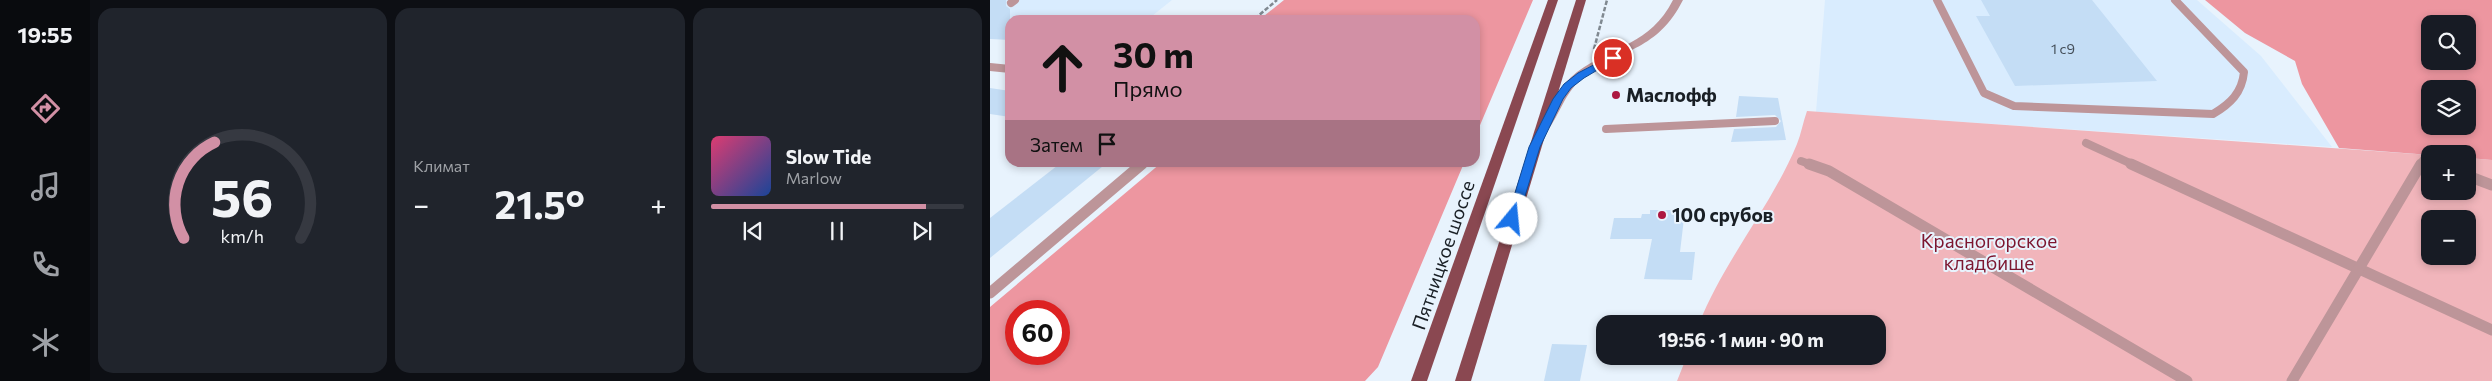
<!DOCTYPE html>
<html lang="ru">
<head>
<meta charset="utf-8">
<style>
  :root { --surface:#171b24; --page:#20242c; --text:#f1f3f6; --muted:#9ea1a6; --line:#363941; --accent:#d290a5 }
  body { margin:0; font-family:Commissioner,sans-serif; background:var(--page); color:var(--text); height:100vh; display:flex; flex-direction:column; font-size:19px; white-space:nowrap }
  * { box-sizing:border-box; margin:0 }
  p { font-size:16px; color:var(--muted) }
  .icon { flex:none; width:28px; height:28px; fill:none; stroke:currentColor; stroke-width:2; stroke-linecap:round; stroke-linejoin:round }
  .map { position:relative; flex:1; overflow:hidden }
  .drawer { display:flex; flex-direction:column; gap:8px; padding:8px; background:#0d0f14; width:900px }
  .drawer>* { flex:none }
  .top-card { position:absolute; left:15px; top:15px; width:475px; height:152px; border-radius:15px; box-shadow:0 2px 8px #0003; background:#d290a5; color:#111; overflow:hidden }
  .controls { position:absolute; left:1431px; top:15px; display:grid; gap:10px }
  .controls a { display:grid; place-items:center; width:55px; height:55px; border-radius:10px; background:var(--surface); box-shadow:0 2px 8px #0003; font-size:25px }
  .speed { position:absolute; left:15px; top:300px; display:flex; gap:10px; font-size:25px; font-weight:700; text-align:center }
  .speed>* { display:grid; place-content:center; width:65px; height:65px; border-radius:50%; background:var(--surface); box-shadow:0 2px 8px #0003; line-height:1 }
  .speed .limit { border:8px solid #d22; background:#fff; color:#111 }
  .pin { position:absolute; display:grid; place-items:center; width:42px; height:42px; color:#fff; margin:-21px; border:2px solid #fff; border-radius:50%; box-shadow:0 1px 5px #0007 }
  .me { position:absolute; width:55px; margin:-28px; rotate:17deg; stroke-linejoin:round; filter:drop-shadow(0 0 4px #0008) }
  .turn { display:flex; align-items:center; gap:18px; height:105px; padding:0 25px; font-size:22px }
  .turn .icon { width:65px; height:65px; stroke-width:2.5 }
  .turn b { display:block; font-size:35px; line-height:42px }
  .then { display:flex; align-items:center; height:48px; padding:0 25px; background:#0003; gap:10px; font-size:19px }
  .big { font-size:38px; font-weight:700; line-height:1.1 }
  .drawer .tile { flex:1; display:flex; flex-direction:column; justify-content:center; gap:8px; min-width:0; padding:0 18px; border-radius:15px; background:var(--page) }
  .drawer .dial { align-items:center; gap:0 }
  .dial svg { height:130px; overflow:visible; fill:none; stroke:var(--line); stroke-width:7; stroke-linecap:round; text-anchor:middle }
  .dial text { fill:var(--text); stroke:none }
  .song { display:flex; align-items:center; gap:15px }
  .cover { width:60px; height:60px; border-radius:8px; background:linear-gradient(135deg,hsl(340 70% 55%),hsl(220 70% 35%)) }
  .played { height:5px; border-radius:2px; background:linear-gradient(90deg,var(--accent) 85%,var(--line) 85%) }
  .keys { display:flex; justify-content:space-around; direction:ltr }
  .heat { display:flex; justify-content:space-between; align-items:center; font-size:28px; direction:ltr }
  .drawer .tiles { flex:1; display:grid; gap:8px; grid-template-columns:repeat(3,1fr) }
  .trip { position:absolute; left:606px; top:315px; width:290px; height:50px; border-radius:15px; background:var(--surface); box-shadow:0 2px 8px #0003; font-weight:700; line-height:50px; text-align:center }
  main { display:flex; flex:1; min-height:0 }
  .tabs { display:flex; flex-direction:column; width:90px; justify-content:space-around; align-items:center; background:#090b0e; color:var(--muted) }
  .tabs .icon { width:35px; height:35px }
  .tabs .active { color:var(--accent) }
  .tabs b { font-size:22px; color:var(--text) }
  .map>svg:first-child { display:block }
  .built { fill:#d9ecfe }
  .green { fill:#f1b5bb; fill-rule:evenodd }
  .forest { fill:#ed96a0; fill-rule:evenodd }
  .building { fill:#c4ddf5 }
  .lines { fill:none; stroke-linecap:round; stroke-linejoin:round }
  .path { stroke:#808991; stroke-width:2.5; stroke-dasharray:4.5 2; stroke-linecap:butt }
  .lane-far1 { stroke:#bd9599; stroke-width:8 }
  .lane { stroke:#bd9599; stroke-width:11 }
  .street { fill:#bd9599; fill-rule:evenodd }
  .primary { fill:#8a4851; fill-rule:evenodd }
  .route { fill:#1a73e8; stroke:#114b97 }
  .poi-dot { fill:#ac1741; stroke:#e8f3fd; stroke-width:2 }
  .labels { text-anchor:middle; stroke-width:4; stroke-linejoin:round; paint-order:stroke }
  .far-number-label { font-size:14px; fill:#444e59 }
  .poi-label { font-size:19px; font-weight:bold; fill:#191f25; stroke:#e8f3fd; text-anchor:start }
  .park-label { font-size:19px; fill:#7c1630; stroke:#e8f3fd }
  .street-label { font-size:19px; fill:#191f25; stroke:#e8f3fd }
</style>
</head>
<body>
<main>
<nav class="tabs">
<b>19:55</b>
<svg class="icon active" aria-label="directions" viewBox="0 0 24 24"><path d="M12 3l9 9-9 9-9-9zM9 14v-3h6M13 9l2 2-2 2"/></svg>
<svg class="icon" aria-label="music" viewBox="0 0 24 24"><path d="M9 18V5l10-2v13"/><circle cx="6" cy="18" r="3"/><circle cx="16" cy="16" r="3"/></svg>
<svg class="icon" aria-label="phone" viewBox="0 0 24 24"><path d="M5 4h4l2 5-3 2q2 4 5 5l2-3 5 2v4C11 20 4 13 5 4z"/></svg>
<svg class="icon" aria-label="climate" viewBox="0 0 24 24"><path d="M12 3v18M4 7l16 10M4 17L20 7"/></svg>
</nav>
<section class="drawer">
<div class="tiles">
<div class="tile dial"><svg viewBox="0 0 100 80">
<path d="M14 69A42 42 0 1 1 86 69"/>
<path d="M14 69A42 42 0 0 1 33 10" stroke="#d290a5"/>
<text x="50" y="56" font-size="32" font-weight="700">56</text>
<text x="50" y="72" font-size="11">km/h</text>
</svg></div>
<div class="tile"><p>Климат</p>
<div class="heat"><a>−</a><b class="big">21.5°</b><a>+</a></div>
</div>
<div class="tile">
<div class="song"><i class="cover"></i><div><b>Slow Tide</b><p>Marlow</p></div></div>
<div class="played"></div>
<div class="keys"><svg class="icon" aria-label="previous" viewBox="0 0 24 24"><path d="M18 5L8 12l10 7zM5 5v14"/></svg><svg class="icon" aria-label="pause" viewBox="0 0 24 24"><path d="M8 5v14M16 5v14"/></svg><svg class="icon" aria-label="next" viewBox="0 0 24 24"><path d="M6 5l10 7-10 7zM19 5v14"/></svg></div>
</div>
</div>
</section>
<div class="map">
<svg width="1502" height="381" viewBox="0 0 1502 381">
  <rect width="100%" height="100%" fill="#e8f3fd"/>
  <g class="built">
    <polygon points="0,0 182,0 157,20 81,20 0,17"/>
    <polygon points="835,0 1207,0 1271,56 1342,147 826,112"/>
  </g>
  <path class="green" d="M817 111 1440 155V191H1478V158L1502 160V381H687L697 356H888V324H709C734 260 781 207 807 144 811 134 813 122 817 111ZM1440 219H1478V256H1440Z"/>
  <g class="forest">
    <polygon points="294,0 543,0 485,137 485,20 273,20 274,16"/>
    <path d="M1215 0H1502V160L1478 158V154L1440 155 1349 148 1312 84 1305 61 1255 33ZM1440 24H1478V61H1440ZM1440 89H1478V126H1440Z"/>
    <path d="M171 163V162L474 163 388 367 375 381H0V307ZM26 311H69V354H26Z"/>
  </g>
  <g class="building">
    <polygon points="0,0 16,0 16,6 20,9 20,40 0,39"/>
    <polygon points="991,0 1102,0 1167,81 1025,86 986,16 1000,16"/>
    <polygon points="0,88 20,91 20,117 0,114"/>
    <polygon points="749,96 788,98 796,140 741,142 744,129 786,127 791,121 785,115 746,117"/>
    <polygon points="72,162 118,162 0,258 0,218"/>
    <polygon points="660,210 695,210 690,252 705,252 702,280 654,279 662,239 620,239 624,218 651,218 652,214 660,214"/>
    <polygon points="562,344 597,345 590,381 554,381"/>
  </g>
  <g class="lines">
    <g class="path">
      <polyline points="267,20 268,16 287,0"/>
      <polyline points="604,49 617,0"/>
    </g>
    <g class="lane-far1">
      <path d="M947 0 994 93 1024 106 1223 114C1240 104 1252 93 1254 72L1185 0"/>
      <polyline points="21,3 25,0"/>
      <polyline points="0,67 20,69"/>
      <polyline points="616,129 785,121"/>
      <polyline points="1096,143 1144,165"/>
      <polyline points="811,161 822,165"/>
      <polyline points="151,165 154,162"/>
      <polyline points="1430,165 1434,159 1440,161"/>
    </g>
    <g class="lane">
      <polyline points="819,164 839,171 1197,381"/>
      <polyline points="1141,164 1502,330"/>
      <polyline points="1478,176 1502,185"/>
      <polyline points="0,293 152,164"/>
      <polyline points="1302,381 1431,164"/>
    </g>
    <path class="street" d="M683 0H693C667 51 634 47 594 77 576 91 572 109 560 127H552L550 125C560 105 569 86 587 72 624 45 660 45 683 0Z"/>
    <g class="primary">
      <polygon points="558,0 568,0 437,381 421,381"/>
      <polygon points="586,0 596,0 481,381 465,381"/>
    </g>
  </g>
  <polygon class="route" points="623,55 627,58 626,59 594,78 581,88 573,99 550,147 528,219 527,222 518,222 517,219 539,147 563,99 574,84 588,73"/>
  <g class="poi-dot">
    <circle cx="626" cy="95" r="5"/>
    <circle cx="672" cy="215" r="5"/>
  </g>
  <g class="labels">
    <g class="far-number-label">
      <text x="1073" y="54">1 с9</text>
    </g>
    <g class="poi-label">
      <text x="636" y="102">Маслофф</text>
      <text x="682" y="222">100 срубов</text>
    </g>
    <g class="park-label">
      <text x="999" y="248">Красногорское<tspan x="999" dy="22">кладбище</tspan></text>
    </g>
    <g class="street-label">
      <text transform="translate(453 255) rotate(-71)" y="7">Пятницкое шоссе</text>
    </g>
  </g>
</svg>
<div class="controls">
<a><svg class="icon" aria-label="search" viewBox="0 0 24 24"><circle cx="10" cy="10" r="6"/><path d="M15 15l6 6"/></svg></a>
<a><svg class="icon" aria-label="layers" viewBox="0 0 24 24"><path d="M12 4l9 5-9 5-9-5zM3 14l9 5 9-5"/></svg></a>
<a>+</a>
<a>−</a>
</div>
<div class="speed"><div class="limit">60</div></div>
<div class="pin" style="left:623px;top:58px;background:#d93025"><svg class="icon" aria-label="arrive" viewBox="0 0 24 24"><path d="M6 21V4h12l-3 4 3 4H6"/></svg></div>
<svg class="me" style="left:522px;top:219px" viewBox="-20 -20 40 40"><circle r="19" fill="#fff"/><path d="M0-13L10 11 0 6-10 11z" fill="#1a73e8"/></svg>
<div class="trip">19:56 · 1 мин · 90 m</div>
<div class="top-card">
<div class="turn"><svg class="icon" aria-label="ahead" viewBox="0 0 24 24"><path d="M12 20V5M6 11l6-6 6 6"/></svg><div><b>30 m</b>Прямо</div></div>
<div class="then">Затем<svg class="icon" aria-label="arrive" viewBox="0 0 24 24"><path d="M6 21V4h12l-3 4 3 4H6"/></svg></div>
</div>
</div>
</main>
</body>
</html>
